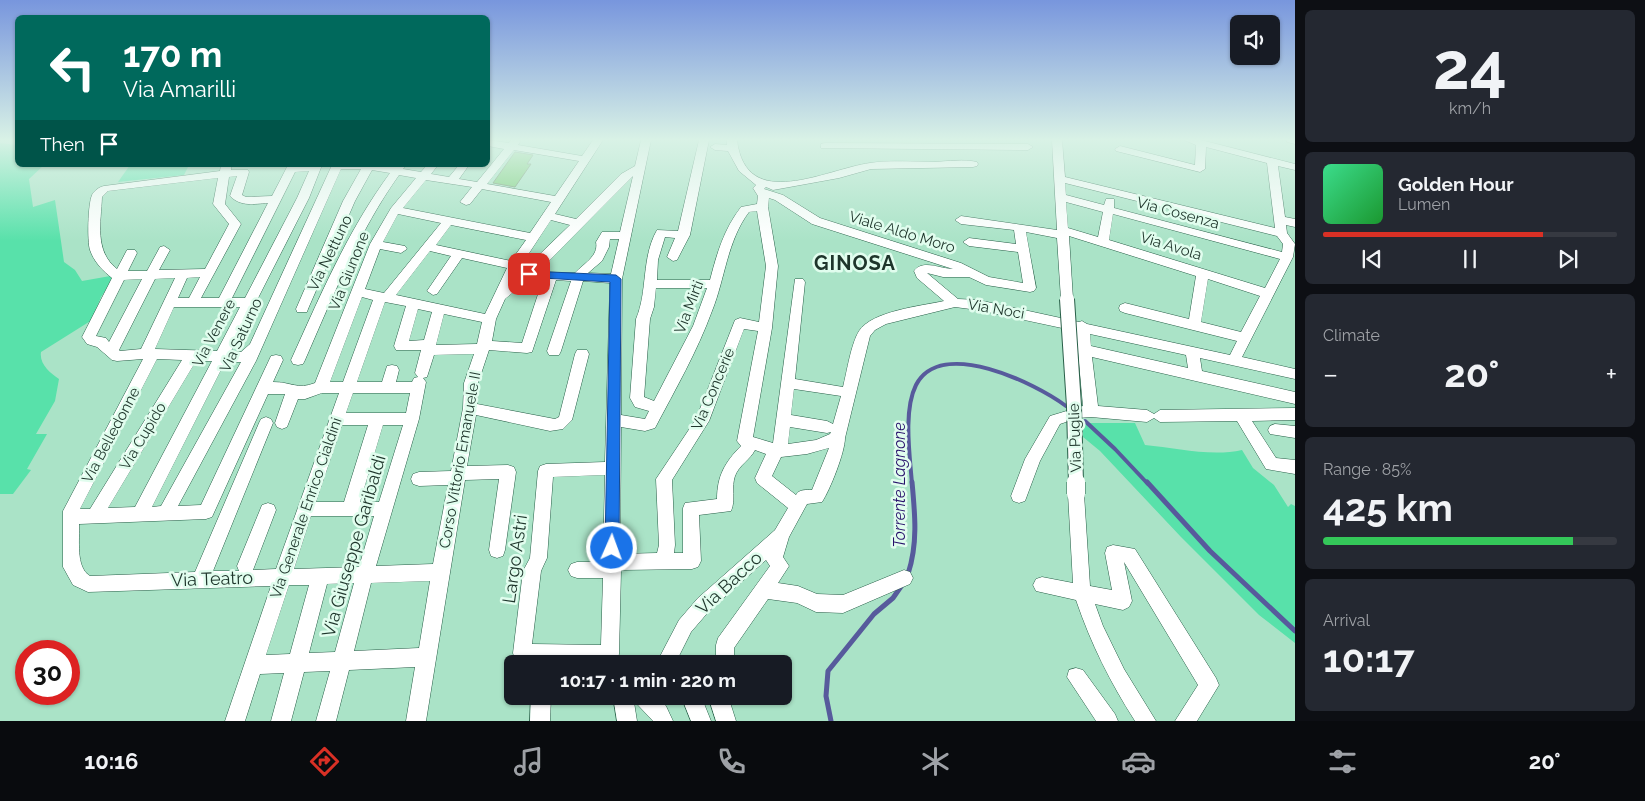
<!DOCTYPE html>
<html lang="en">
<head>
<meta charset="utf-8">
<style>
  :root { --surface:#171b24; --page:#242831; --text:#f1f3f6; --muted:#9ea1a6; --line:#363941; --accent:#d93025 }
  body { margin:0; font-family:Raleway,sans-serif; background:var(--page); color:var(--text); height:100vh; display:flex; flex-direction:column; font-size:19px; white-space:nowrap }
  * { box-sizing:border-box; margin:0 }
  p { font-size:16px; color:var(--muted) }
  .icon { flex:none; width:28px; height:28px; fill:none; stroke:currentColor; stroke-width:2; stroke-linecap:round; stroke-linejoin:round }
  .map { position:relative; flex:1; overflow:hidden }
  .sheet { display:flex; flex-direction:column; gap:10px; padding:10px; background:#0d0f14; width:350px }
  .sheet>* { flex:none }
  .guide { position:absolute; left:15px; top:15px; width:475px; height:152px; border-radius:8px; box-shadow:0 1px 4px #0004; background:#00695c; color:#fff; overflow:hidden }
  .fabs { position:absolute; left:1230px; top:15px; display:grid; gap:10px }
  .fabs a { display:grid; place-items:center; width:50px; height:50px; border-radius:8px; background:var(--surface); box-shadow:0 1px 4px #0004; font-size:25px }
  .speed { position:absolute; left:15px; top:640px; display:flex; gap:10px; font-size:25px; font-weight:700; text-align:center }
  .speed>* { display:grid; place-content:center; width:65px; height:65px; border-radius:50%; background:var(--surface); box-shadow:0 1px 4px #0004; line-height:1 }
  .speed .limit { border:8px solid #d22; background:#fff; color:#111 }
  .pin { position:absolute; display:grid; place-items:center; width:42px; height:42px; color:#fff; margin:-21px; border-radius:10px; box-shadow:0 2px 8px #0006 }
  .me { position:absolute; width:55px; margin:-28px; rotate:2deg; stroke-linejoin:round; filter:drop-shadow(0 0 4px #0008) }
  .turn { display:flex; align-items:center; gap:18px; height:105px; padding:0 25px; font-size:22px }
  .turn .icon { width:65px; height:65px; stroke-width:2.5 }
  .turn b { display:block; font-size:35px; line-height:42px }
  .then { display:flex; align-items:center; height:48px; padding:0 25px; background:#0003; gap:10px; font-size:19px }
  .big { font-size:38px; font-weight:700; line-height:1.1 }
  .sheet .widget { flex:1; display:flex; flex-direction:column; justify-content:center; gap:8px; min-width:0; padding:0 18px; border-radius:8px; background:var(--page) }
  .sheet .dial { align-items:center; gap:0 }
  .dial b { font-size:65px; line-height:1 }
  .song { display:flex; align-items:center; gap:15px }
  .cover { width:60px; height:60px; border-radius:8px; background:linear-gradient(135deg,hsl(150 70% 55%),hsl(130 70% 35%)) }
  .played { height:5px; border-radius:2px; background:linear-gradient(90deg,var(--accent) 75%,var(--line) 75%) }
  .keys { display:flex; justify-content:space-around; direction:ltr }
  .heat { display:flex; justify-content:space-between; align-items:center; font-size:28px; direction:ltr }
  .charge { height:8px; border-radius:4px; background:linear-gradient(90deg,#34c759 85%,var(--line) 0) }
  .trip { position:absolute; left:504px; top:655px; width:288px; height:50px; border-radius:8px; background:var(--surface); box-shadow:0 1px 4px #0004; font-weight:700; line-height:50px; text-align:center }
  .tab-bar { display:flex; height:80px; justify-content:space-around; align-items:center; background:#090b0e; color:var(--muted) }
  .tab-bar .icon { width:35px; height:35px }
  .tab-bar .current { color:var(--accent) }
  .tab-bar b { font-size:22px; color:var(--text) }
  main { display:flex; flex:1; min-height:0 }
  .map>svg:first-child { display:block }
  .green { fill:#58e1aa }
  .lines { fill:none; stroke-linecap:round; stroke-linejoin:round }
  .stream-far1 { stroke:#575a9c; stroke-width:4 }
  .stream { stroke:#575a9c; stroke-width:5 }
  .building { fill:#78cd76; stroke:#70946e }
  .minor-casing { stroke:#275e47; stroke-width:1 }
  .minor { fill:#fff; fill-rule:evenodd }
  .minor-bridge-far1-casing { stroke:#275e47; stroke-width:16; stroke-linecap:butt }
  .minor-bridge-casing { stroke:#275e47; stroke-width:19; stroke-linecap:butt }
  .minor-bridge-far1 { stroke:#fff; stroke-width:14 }
  .minor-bridge { stroke:#fff; stroke-width:18 }
  .route { fill:#1a73e8; stroke:#114b97 }
  .labels { text-anchor:middle; stroke-width:5; stroke-linejoin:round; paint-order:stroke }
  .street-label { font-size:15px; fill:#1e352b; stroke:#e1fdee }
  .water-label { font-size:16px; font-style:italic; fill:#27116b; stroke:#e1fdee }
  .near-street-label { font-size:18px; fill:#1e352b; stroke:#e1fdee }
  .district-label { font-size:20px; font-weight:bold; letter-spacing:1px; fill:#1e352b; stroke:#e1fdee }
</style>
</head>
<body>
<main>
<div class="map">
<svg width="1295" height="721" viewBox="0 0 1295 721">
  <rect width="100%" height="100%" fill="#aae3c7"/>
  <g class="green">
    <path d="M0 143 17 145 18 165H44L29 179 33 207 55 200 64 262 75 270 82 281 116 275 101 297 92 320 41 352C39 364 50 373 59 379L55 401 36 434H47L27 469 31 470 13 494H0Z"/>
    <polygon points="130,165 189,165 184,175 118,182"/>
    <path d="M1083 420 1089 423H1135L1145 445C1176 448 1212 457 1242 450L1253 468 1274 485 1288 507 1291 504 1295 506V643L1259 615 1181 537 1100 451 1083 437Z"/>
  </g>
  <g class="lines">
    <g class="stream-far1">
      <polyline points="1085,421 1115,449 1148,484"/>
      <path d="M912 484C910 456 903 411 916 385 941 337 1035 383 1066 406"/>
    </g>
    <g class="stream">
      <polyline points="1147,482 1210,551 1295,631"/>
      <path d="M908 574C918 544 915 514 912 482"/>
      <polyline points="831,721 826,696 828,671 874,614 893,598 902,585"/>
    </g>
  </g>
  <polygon class="building" points="515,152 533,155 527,164 531,164 515,187 493,183"/>
  <g class="lines">
    <defs>
      <g id="minor">
        <path d="M488 140 509 143 511 140H519L520 142 518 145 582 156 593 140H603L555 214 576 219 621 174 635 166 641 140H651L622 279 621 415 645 419 649 411 635 407 630 398 636 319C648 291 641 258 657 230L678 231 699 140H709L690 235 677 260 673 261 667 257 675 238 665 237 658 260 657 280H710C717 253 724 229 741 207L757 204 758 196 753 188 756 185 739 171 728 151 715 150 710 147 715 144 727 145V140H737C746 214 826 169 870 163 891 160 914 162 935 162 948 161 964 159 977 162L978 164 977 166 973 167 871 169 839 178 773 190 766 187 764 189 783 195 820 218 961 263 989 277 1023 283 1018 252 969 246 963 242 969 238 1016 244 1014 230 961 224 955 220 961 216 1057 230 1052 140H1062L1065 177 1275 228 1267 163 1206 147 1205 169 1200 172 1116 151 1115 149 1120 146 1195 165 1196 145 1184 140H1201L1295 164V170L1278 166 1285 217 1295 219V227L1286 225 1287 233 1295 244 1293 257 1242 357 1295 369V379L1200 358 1202 371 1295 392V404L1092 357 1098 406 1147 410 1154 414 1160 410 1295 408V420L1252 421 1276 458 1295 460V474L1266 469 1237 421 1160 422 1154 418 1147 422 1091 417 1078 418 1060 424 1040 461 1025 501 1019 503 1013 501 1011 496 1025 459 1050 416 1083 406 1076 331 978 310 955 307 886 324 875 330 870 336 845 438C845 452 830 490 822 502L807 504 789 537 783 557 789 566 778 583 798 586 817 594 843 595 904 570 910 572 913 578 910 584 843 613 816 612 797 603 768 599 734 648V664H716V645L718 638 770 566 766 560 710 610 691 632 675 664H656L679 620 698 598 775 530 788 508 757 483 755 478 766 454 755 450C750 460 739 465 735 476 731 487 736 500 731 511L699 515 701 561 698 567 692 569 621 570 619 654 617 661 610 663 522 662 515 660 513 653 523 571 530 558 538 471 540 466 546 464 605 462 610 283 583 281 561 351 559 355H549L547 351 571 281 556 280 532 352 527 353 489 350 478 383 477 404 555 419 559 417 575 354 577 350H587L589 354 572 420 563 429 550 431 476 415 467 466 508 465 514 467 516 472 505 550 503 556 497 558 491 556 489 550 499 479 465 480 426 721H406L415 667 349 670 336 721H316L330 671 304 672 291 721H271L284 673 260 674 245 721H225L271 586 88 592 73 585 63 567V511L143 359 117 361 112 360 97 347 87 344 82 337 112 278C103 271 94 262 90 250 87 241 88 204 92 195 94 191 99 187 104 186L220 171 221 165H231V170H248L249 172 242 195 246 197 272 196 287 167 322 165 309 198 231 351 241 352 250 344 332 165H381L394 167 396 165H406L403 169 421 172 427 165H438L431 174 449 177 459 165H469L459 179 477 182 504 149 488 146ZM514 150 579 161 555 196 487 184ZM341 169H361L343 201 296 309 297 312H307L308 309 355 201 372 170 390 173C348 230 320 296 291 360L293 364 298 365 303 364 305 360C333 296 359 231 399 175L416 178 391 208 370 244 315 383C297 390 292 382 273 382L283 360 281 356 276 355 271 356 201 505 178 506 256 361ZM309 171 297 198 245 298H232L295 172ZM237 176 230 196C241 207 254 204 268 203L219 298H201L241 224 225 204 229 177ZM633 176 620 232H602L596 242C599 256 583 264 575 273L538 272ZM218 178 213 204 229 224 205 269 159 270 170 250 164 246 160 247 147 271H128L137 253 135 250H127L117 269C94 251 101 222 102 197L108 191ZM426 180 472 187 460 202 466 205 470 204 482 189 551 202 530 233 403 208ZM1065 183 1277 236 1283 244 1282 252 1114 208V199H1106L1104 205 1066 195ZM769 198 775 200 812 224 953 269C940 269 923 259 914 271L917 278 944 301C921 306 872 311 859 331 851 344 847 371 843 387L795 379 805 282 803 279H795L773 443 753 437 772 328 778 266 768 207ZM1066 202 1103 212 1098 237 1068 228ZM757 211 766 266 759 322 740 318 735 320 696 419 656 479 659 545 657 553 620 554 621 427 645 431 655 428C675 390 697 352 712 311 725 279 727 241 749 212ZM398 214 441 223 384 293 365 289 380 249 401 253 407 249 405 246 383 242ZM1113 214 1280 259 1265 288 1109 240ZM551 220 570 225 514 279 520 267ZM451 225 526 240 511 261 436 245ZM1026 232 1057 238 1061 299 1062 302H1072L1073 299 1069 236 1196 276 1189 319 1125 303 1120 305 1119 308 1120 311 1125 313 1237 341 1230 355 1087 324 1082 321 1079 322 978 300 958 299 927 273 943 277H969L986 285 1030 292 1034 291 1036 288ZM610 239H619L611 274 588 273 602 261 609 247ZM430 251 451 256 427 291 433 295 437 294 462 258 507 268 485 314 396 295ZM537 273 538 278 543 279 522 343 492 341 496 319 505 299ZM200 277 189 298H178L187 278ZM175 278 141 349 120 351 119 350 155 279ZM142 279 109 342 106 338 96 336 124 280ZM1208 279 1260 296 1241 332 1201 322ZM656 288H707L693 326 654 401 644 397 650 319 654 307ZM362 297 373 300 343 382H330ZM385 302 406 306 394 346 396 350H421L415 373 418 377 414 378 412 382H396L399 370 397 366 392 365 387 366 382 382H357ZM174 307H240L217 351 155 349ZM418 309 432 312 424 340 409 341ZM444 314 482 322 477 344 436 345ZM744 329 758 331 737 441 741 446C725 462 717 476 717 499L685 503 683 508V553H674L675 545 672 480 709 421ZM1090 334 1186 355 1188 368 1091 346ZM474 354 464 383 463 408 451 471 419 472 413 474 411 479 413 484 419 486 448 485 433 564 376 566 419 419 426 382 423 378 427 377 434 355ZM157 359 182 360 90 509H80ZM196 361H212L135 507 108 508ZM225 362H241L161 506 152 507ZM794 389 841 396 833 424 827 421 791 415ZM322 393H339L276 569 253 570 276 510 274 505 268 503 262 505 260 510 237 566 239 571H213L273 423 271 419 266 417 261 419 259 423 195 572 90 576C75 567 80 539 79 524L206 519 212 517 268 394H285L275 423 277 427 282 429 287 427 298 399H305ZM353 393H410L406 413H346ZM342 425H368L344 502H316ZM383 425H403L379 502H360ZM790 427 827 433 831 432 830 434 816 440 788 444ZM829 448 812 490C806 490 799 489 796 495L772 476 781 457 807 454ZM605 475 603 562H577L571 564 568 570 571 576 577 578H603L601 645 532 644 541 571 547 558 553 477ZM311 516H374L359 567 294 569ZM430 581 419 648 354 651 371 583ZM354 583 335 652 309 653 327 584ZM289 585H309L290 654 266 655Z"/>
        <polygon points="1286,140 1295,140 1295,144 1287,142"/>
        <polygon points="825,143 1028,144 1033,147 1028,150 821,148 821,144"/>
        <polygon points="1275,424 1295,426 1295,438 1270,434 1268,430 1270,426"/>
        <path d="M1076 487 1082 489 1084 494 1090 586 1112 590 1105 553 1107 547 1113 545 1135 549 1216 678 1219 685 1197 721H1175L1198 685 1124 562 1132 601 1129 607 1123 610 1095 604 1103 626 1124 669 1156 721H1135C1110 682 1091 644 1076 600L1036 591 1033 585 1036 579 1042 577 1073 583 1068 494 1070 489Z"/>
        <polygon points="1076,668 1083,670 1115,714 1118,721 1096,721 1067,677 1069,670"/>
        <polygon points="531,696 551,696 550,721 530,721"/>
        <polygon points="613,696 633,696 637,721 617,721"/>
        <polygon points="633,696 657,696 666,706 673,721 653,721 636,703"/>
        <polygon points="681,696 701,696 711,721 691,721"/>
        <polygon points="708,696 728,696 736,721 716,721"/>
      </g>
    </defs>
    <use href="#minor" class="minor-casing"/>
    <use href="#minor" class="minor"/>
    <defs>
      <polyline id="minor-bridge-far1" points="1067,299 1074,406 1076,484"/>
      <polyline id="minor-bridge" points="1076,482 1076,494"/>
    </defs>
    <use href="#minor-bridge-far1" class="minor-bridge-far1-casing"/>
    <use href="#minor-bridge" class="minor-bridge-casing"/>
    <use href="#minor-bridge-far1" class="minor-bridge-far1"/>
    <use href="#minor-bridge" class="minor-bridge"/>
  </g>
  <linearGradient id="sky" x2="0" y2="1"><stop stop-color="#7896dd"/><stop offset="0.58" stop-color="#d9f2e6"/><stop offset="1" stop-color="#d9f2e6" stop-opacity="0"/></linearGradient>
  <rect width="1295" height="241" fill="url(#sky)"/>
  <polygon class="route" points="529,271 616,275 621,279 619,548 617,552 612,554 607,552 605,548 610,282 526,277 526,272"/>
  <g class="labels">
    <g class="street-label">
      <text transform="translate(1178 213) rotate(15)" y="5">Via Cosenza</text>
      <text transform="translate(902 232) rotate(17)" y="5">Viale Aldo Moro</text>
      <text transform="translate(1171 246) rotate(17)" y="5">Via Avola</text>
      <text transform="translate(330 253) rotate(-64)" y="5">Via Nettuno</text>
      <text transform="translate(349 271) rotate(-68)" y="5">Via Giunone</text>
      <text transform="translate(689 307) rotate(-69)" y="5">Via Mirti</text>
      <text transform="translate(996 309) rotate(10)" y="5">Via Noci</text>
      <text transform="translate(214 333) rotate(-62)" y="5">Via Venere</text>
      <text transform="translate(241 335) rotate(-65)" y="5">Via Saturno</text>
      <text transform="translate(713 389) rotate(-67)" y="5">Via Concerie</text>
      <text transform="translate(111 435) rotate(-62)" y="5">Via Belledonne</text>
      <text transform="translate(143 436) rotate(-59)" y="5">Via Cupido</text>
      <text transform="translate(1075 438) rotate(-92)" y="5">Via Puglie</text>
      <text transform="translate(460 460) rotate(-80)" y="5">Corso Vittorio Emanuele II</text>
      <text transform="translate(306 508) rotate(-71)" y="5">Via Generale Enrico Cialdini</text>
    </g>
    <g class="water-label">
      <text transform="translate(899 485) rotate(-90)" y="6">Torrente Lagnone</text>
    </g>
    <g class="near-street-label">
      <text transform="translate(354 546) rotate(-74)" y="6">Via Giuseppe Garibaldi</text>
      <text transform="translate(515 559) rotate(-82)" y="6">Largo Astri</text>
      <text transform="translate(212 579) rotate(-2)" y="6">Via Teatro</text>
      <text transform="translate(729 583) rotate(-43)" y="6">Via Bacco</text>
    </g>
    <g class="district-label">
      <text x="855" y="270">GINOSA</text>
    </g>
  </g>
</svg>
<div class="fabs">
<a><svg class="icon" aria-label="sound" viewBox="0 0 24 24"><path d="M4 9h4l5-4v14l-5-4H4zM17 9q2 3 0 6"/></svg></a>
</div>
<div class="speed"><div class="limit">30</div></div>
<div class="pin" style="left:529px;top:274px;background:#d93025"><svg class="icon" aria-label="arrive" viewBox="0 0 24 24"><path d="M6 21V4h12l-3 4 3 4H6"/></svg></div>
<svg class="me" style="left:612px;top:548px" viewBox="-20 -20 40 40"><circle r="17" fill="#1a73e8" stroke="#fff" stroke-width="3"/><path d="M0-11L8 9 0 5-8 9z" fill="#fff"/></svg>
<div class="trip">10:17 · 1 min · 220 m</div>
<div class="guide">
<div class="turn"><svg class="icon" aria-label="left" viewBox="0 0 24 24"><path d="M17 20v-9H6M10 6l-5 5 5 5"/></svg><div><b>170 m</b>Via Amarilli</div></div>
<div class="then">Then<svg class="icon" aria-label="arrive" viewBox="0 0 24 24"><path d="M6 21V4h12l-3 4 3 4H6"/></svg></div>
</div>
</div>
<section class="sheet">
<div class="widget dial"><b>24</b><p>km/h</p></div>
<div class="widget">
<div class="song"><i class="cover"></i><div><b>Golden Hour</b><p>Lumen</p></div></div>
<div class="played"></div>
<div class="keys"><svg class="icon" aria-label="previous" viewBox="0 0 24 24"><path d="M18 5L8 12l10 7zM5 5v14"/></svg><svg class="icon" aria-label="pause" viewBox="0 0 24 24"><path d="M8 5v14M16 5v14"/></svg><svg class="icon" aria-label="next" viewBox="0 0 24 24"><path d="M6 5l10 7-10 7zM19 5v14"/></svg></div>
</div>
<div class="widget"><p>Climate</p>
<div class="heat"><a>−</a><b class="big">20°</b><a>+</a></div>
</div>
<div class="widget"><p>Range · 85%</p><b class="big">425 km</b><div class="charge"></div></div>
<div class="widget"><p>Arrival</p><b class="big">10:17</b></div>
</section>
</main>
<nav class="tab-bar">
<b>10:16</b>
<svg class="icon current" aria-label="directions" viewBox="0 0 24 24"><path d="M12 3l9 9-9 9-9-9zM9 14v-3h6M13 9l2 2-2 2"/></svg>
<svg class="icon" aria-label="music" viewBox="0 0 24 24"><path d="M9 18V5l10-2v13"/><circle cx="6" cy="18" r="3"/><circle cx="16" cy="16" r="3"/></svg>
<svg class="icon" aria-label="phone" viewBox="0 0 24 24"><path d="M5 4h4l2 5-3 2q2 4 5 5l2-3 5 2v4C11 20 4 13 5 4z"/></svg>
<svg class="icon" aria-label="climate" viewBox="0 0 24 24"><path d="M12 3v18M4 7l16 10M4 17L20 7"/></svg>
<svg class="icon" aria-label="car" viewBox="0 0 24 24"><path d="M5 17H2v-5l4-1 3-4h7l3 4 3 1v5h-3M9 17h6M6 11h13"/><circle cx="7" cy="17" r="2"/><circle cx="17" cy="17" r="2"/></svg>
<svg class="icon" aria-label="filters" viewBox="0 0 24 24"><path d="M4 7h16M4 17h16"/><circle cx="9" cy="7" r="2"/><circle cx="15" cy="17" r="2"/></svg>
<b>20°</b>
</nav>
</body>
</html>
